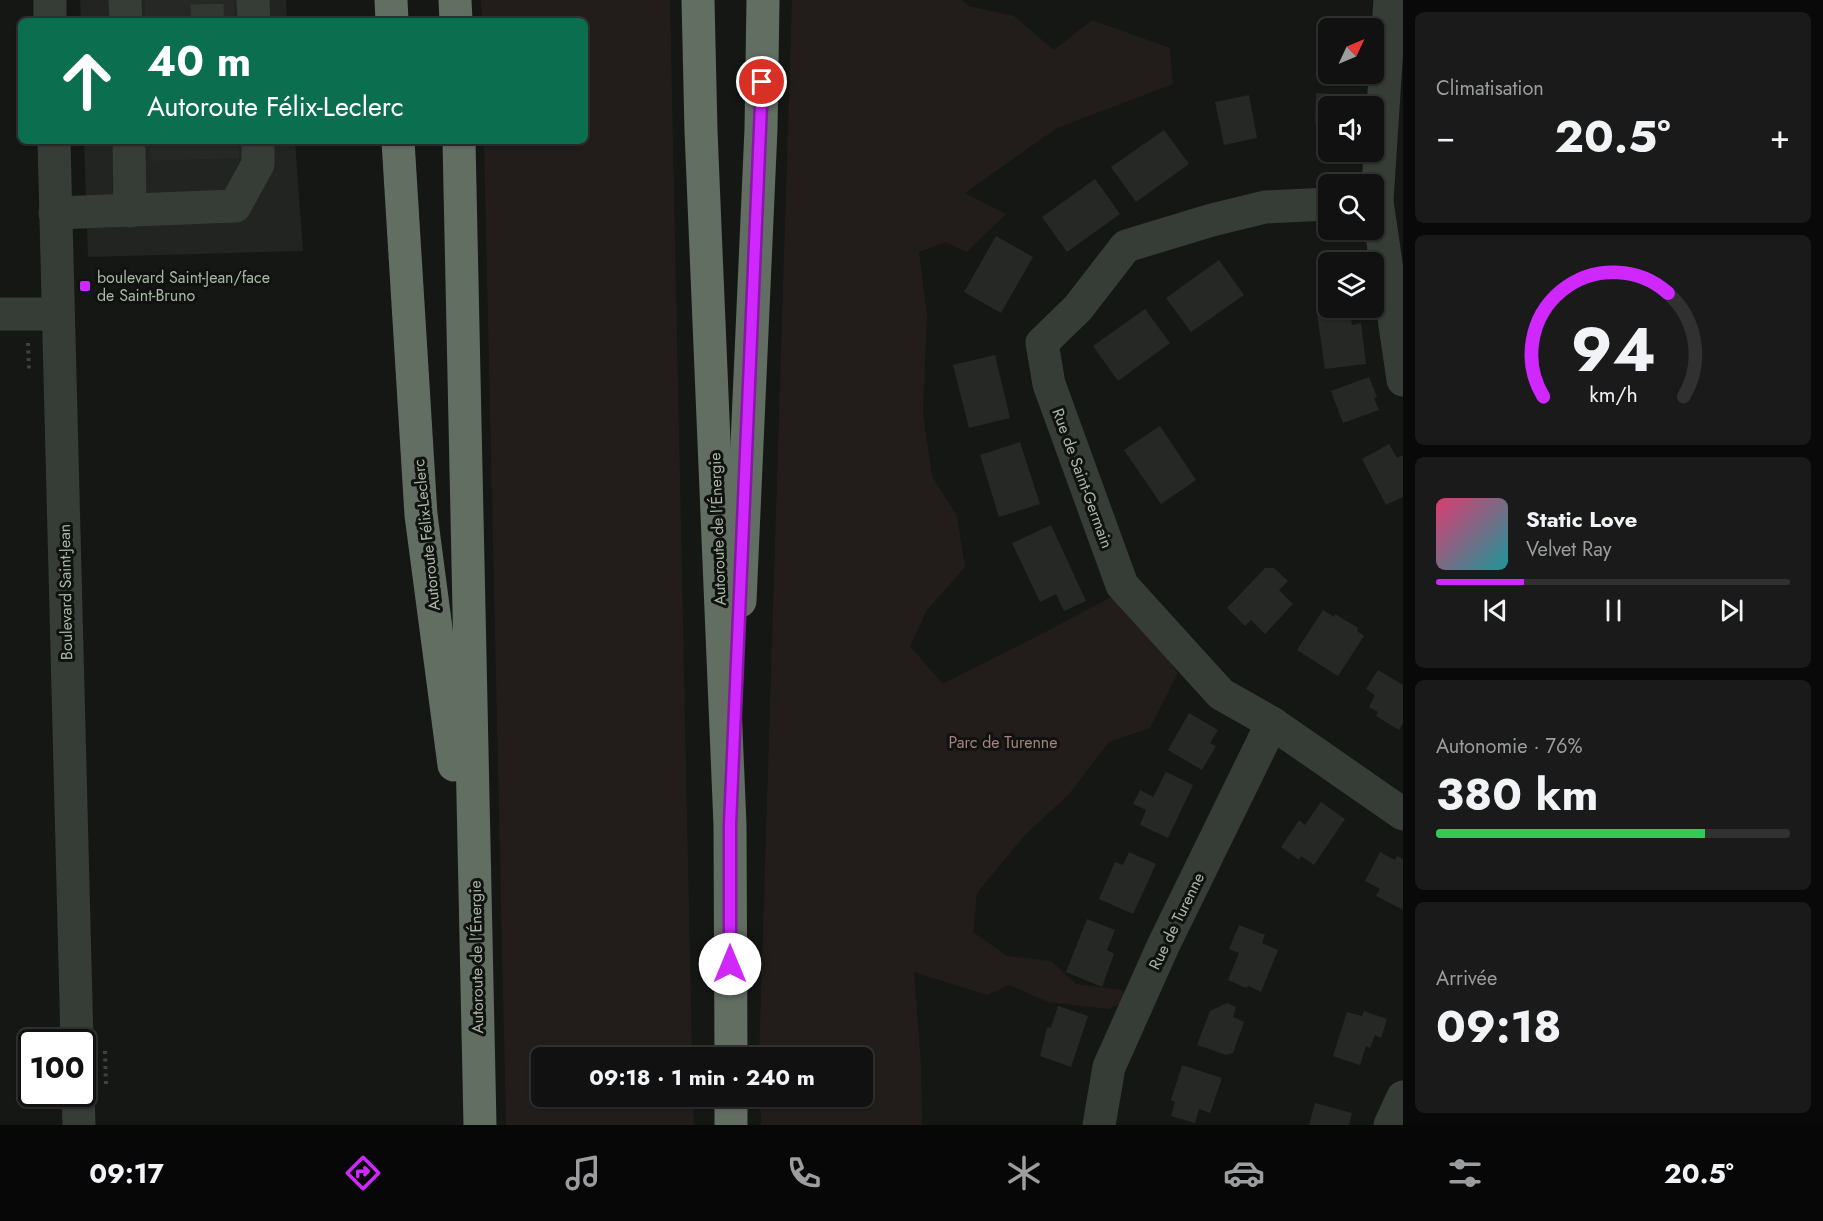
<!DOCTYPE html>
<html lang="fr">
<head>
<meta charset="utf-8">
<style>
  :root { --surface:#101110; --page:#191a19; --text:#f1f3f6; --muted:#9c9d9f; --line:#303130; --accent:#cf27fe }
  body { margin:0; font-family:Jost,sans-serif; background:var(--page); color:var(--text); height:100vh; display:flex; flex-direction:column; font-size:22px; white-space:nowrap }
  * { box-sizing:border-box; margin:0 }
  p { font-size:20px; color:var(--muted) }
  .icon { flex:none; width:33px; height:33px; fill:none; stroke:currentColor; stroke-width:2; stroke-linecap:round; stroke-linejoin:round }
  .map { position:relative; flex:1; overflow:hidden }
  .drawer { display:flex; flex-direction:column; gap:12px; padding:12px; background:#090909; width:420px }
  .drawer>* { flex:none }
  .guide { position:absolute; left:18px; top:18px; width:570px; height:126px; border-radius:9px; box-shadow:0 2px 4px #0004,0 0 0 2px var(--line); background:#0b6e4f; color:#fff; overflow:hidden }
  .needle { width:39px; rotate:46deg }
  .fabs { position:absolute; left:1318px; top:18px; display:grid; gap:12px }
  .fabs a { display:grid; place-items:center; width:66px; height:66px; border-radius:9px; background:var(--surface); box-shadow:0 2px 4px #0004,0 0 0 2px var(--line); font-size:30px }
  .speed { position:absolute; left:18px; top:1029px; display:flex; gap:12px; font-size:30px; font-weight:700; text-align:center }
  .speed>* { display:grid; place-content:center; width:78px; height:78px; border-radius:50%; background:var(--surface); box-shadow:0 2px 4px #0004,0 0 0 2px var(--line); line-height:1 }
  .speed .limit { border:3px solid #111; border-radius:9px; background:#fff; color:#111 }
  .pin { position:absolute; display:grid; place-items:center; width:51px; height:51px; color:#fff; margin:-26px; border:3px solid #fff; border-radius:50%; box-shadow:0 2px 6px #0007 }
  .me { position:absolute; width:66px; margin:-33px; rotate:0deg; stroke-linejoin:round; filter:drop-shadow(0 0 4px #0008) }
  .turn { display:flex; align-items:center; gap:21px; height:126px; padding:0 30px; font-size:27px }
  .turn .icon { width:78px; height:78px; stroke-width:2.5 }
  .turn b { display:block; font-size:42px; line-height:51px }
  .big { font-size:45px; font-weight:700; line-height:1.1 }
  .drawer .tile { flex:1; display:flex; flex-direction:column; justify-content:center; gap:9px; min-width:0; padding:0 21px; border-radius:9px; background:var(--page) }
  .drawer .dial { align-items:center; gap:0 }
  .dial svg { height:156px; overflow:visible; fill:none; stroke:var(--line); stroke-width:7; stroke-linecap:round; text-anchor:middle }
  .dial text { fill:var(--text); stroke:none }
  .song { display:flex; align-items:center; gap:18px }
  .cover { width:72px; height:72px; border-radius:9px; background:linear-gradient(135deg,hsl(340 70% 55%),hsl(180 70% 35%)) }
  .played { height:6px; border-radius:3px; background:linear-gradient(90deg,var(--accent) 25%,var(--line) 25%) }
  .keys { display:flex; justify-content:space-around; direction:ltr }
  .heat { display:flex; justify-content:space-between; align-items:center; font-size:33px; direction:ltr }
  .charge { height:9px; border-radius:4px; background:linear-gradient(90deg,#34c759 76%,var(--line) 0) }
  .trip { position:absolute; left:531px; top:1047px; width:342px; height:60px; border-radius:9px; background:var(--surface); box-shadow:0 2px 4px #0004,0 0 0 2px var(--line); font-weight:700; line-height:60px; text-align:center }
  .tabs { display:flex; height:96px; justify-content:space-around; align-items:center; background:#060706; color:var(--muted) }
  .tabs .icon { width:42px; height:42px }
  .tabs .selected { color:var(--accent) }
  .tabs b { font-size:27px; color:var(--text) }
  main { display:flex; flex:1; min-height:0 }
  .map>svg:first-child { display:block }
  .built { fill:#212421 }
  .green { fill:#221d1b }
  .building { fill:#252825 }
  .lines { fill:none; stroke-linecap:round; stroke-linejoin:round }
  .minor-tunnel { stroke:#333732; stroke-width:33; stroke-dasharray:33 16; stroke-linecap:butt }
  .path { stroke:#3d443c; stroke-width:4; stroke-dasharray:3 4.5; stroke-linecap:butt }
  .minor { stroke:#363c36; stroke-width:33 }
  .highway { stroke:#636e62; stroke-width:33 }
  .route-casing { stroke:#8719a5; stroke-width:15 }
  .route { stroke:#cf27fe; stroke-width:10 }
  .poi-dot { fill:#cf27fe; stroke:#101210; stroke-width:2 }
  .labels { text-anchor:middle; stroke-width:6; stroke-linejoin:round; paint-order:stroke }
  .poi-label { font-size:16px; fill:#a9b8a6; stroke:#101210; text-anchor:start }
  .street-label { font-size:16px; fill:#a9b8a6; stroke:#101210 }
  .park-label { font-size:16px; fill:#a5837c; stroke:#101210 }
</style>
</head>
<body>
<main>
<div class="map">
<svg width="1403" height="1125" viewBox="0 0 1403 1125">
  <rect width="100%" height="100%" fill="#151715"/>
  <g class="built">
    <polygon points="80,0 286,0 287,21 81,21"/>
    <polygon points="84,141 295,141 303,251 88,257"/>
  </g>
  <g class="green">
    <polygon points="481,0 670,0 692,1057 542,1058 542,1096 693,1097 694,1125 506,1125 484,141 585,141 585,21 482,21"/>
    <polygon points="792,0 962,0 969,6 1014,16 1054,50 1092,20 1170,48 1173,84 1057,128 965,193 1006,214 967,252 945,242 919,252 927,315 923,414 932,476 957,516 965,567 927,610 910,646 943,684 1053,628 1126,589 1179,647 1168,660 1178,673 1150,728 1109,742 1069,794 1024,836 977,893 973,932 1007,956 1051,961 1076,984 1121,990 1128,1000 1109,1009 1048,1002 1009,985 987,995 914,972 921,1065 922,1125 761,1125 760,1097 862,1096 862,1058 759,1058"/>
  </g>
  <g class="building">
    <polygon points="145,0 234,0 235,21 145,21"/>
    <polygon points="1321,18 1355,19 1355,28 1329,28 1329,72 1320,72"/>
    <polygon points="1316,93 1351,95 1351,106 1329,106 1329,124 1315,123"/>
    <polygon points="1249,95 1257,138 1224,145 1215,102"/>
    <polygon points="1164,130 1189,164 1136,202 1111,167"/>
    <polygon points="149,141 239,141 239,158 150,161"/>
    <polygon points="1095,179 1120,214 1067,252 1042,217"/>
    <polygon points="996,236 1033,257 1001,313 964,292"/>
    <polygon points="1219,260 1244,295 1191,332 1166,298"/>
    <polygon points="1329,261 1329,296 1318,296 1316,262"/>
    <polygon points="1329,306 1329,308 1350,308 1352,325 1361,323 1366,364 1325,369 1316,307"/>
    <polygon points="1145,309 1170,343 1118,381 1093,346"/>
    <polygon points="995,355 1010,418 969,428 953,365"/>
    <polygon points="1369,377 1377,397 1374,398 1379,410 1343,423 1331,391"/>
    <polygon points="1160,426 1196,480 1161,504 1124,450"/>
    <polygon points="1020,442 1040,504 999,517 980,455"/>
    <polygon points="1389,444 1397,458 1403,455 1403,497 1386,505 1362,459"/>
    <polygon points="1051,525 1086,601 1064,611 1056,594 1040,602 1012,543"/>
    <polygon points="1265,568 1274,568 1288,581 1279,590 1293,604 1265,634 1251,620 1245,626 1227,608"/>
    <polygon points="1323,610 1334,617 1335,614 1358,628 1357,631 1364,636 1338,676 1297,650"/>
    <polygon points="1378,670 1403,685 1403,723 1399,730 1376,716 1378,712 1369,707 1375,695 1366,689"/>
    <polygon points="1189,713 1218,730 1210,743 1216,746 1202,770 1168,750"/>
    <polygon points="1166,772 1193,785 1168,838 1140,825 1146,810 1133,804 1140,790 1153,797"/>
    <polygon points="1321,802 1345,819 1314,865 1301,856 1299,860 1281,847 1299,820 1305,825"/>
    <polygon points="1129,852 1156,864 1133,914 1099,899 1115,862 1123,865"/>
    <polygon points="1380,852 1395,860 1397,856 1403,859 1403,910 1376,896 1380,889 1365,881"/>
    <polygon points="1087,919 1115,930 1107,950 1114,954 1102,987 1066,972"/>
    <polygon points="1239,925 1265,935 1262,943 1278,950 1261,992 1249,986 1246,988 1228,980 1239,953 1229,949"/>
    <polygon points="1227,1003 1236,1007 1233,1017 1244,1022 1233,1053 1226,1055 1197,1045 1210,1011"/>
    <polygon points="1058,1006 1088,1016 1071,1067 1040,1056 1047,1028 1051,1027"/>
    <polygon points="1364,1011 1387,1019 1381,1038 1375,1035 1370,1048 1366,1046 1360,1065 1333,1056 1347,1012 1362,1016"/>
    <polygon points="1182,1065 1222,1078 1210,1113 1199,1109 1195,1123 1171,1116 1175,1102 1171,1100"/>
    <polygon points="1315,1103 1352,1113 1349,1125 1309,1125"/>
  </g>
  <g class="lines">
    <polyline class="minor-tunnel" points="191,21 235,20"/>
    <g class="path">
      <polyline points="28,343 29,371"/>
      <polyline points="105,1051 106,1085"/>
    </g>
    <g class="minor">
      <polyline points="50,0 50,21"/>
      <polyline points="125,0 126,21"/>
      <polyline points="253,0 254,21"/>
      <polyline points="1390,0 1377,201 1403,380"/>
      <polyline points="54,141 77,1042"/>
      <polyline points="129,141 130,211"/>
      <polyline points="1329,204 1265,207 1212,220 1126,246 1078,308 1042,343 1049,384 1122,585 1221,694 1272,723 1403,814"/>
      <polyline points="55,213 235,206 258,164 258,141"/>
      <polyline points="0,314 58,314"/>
      <polyline points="78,1094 79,1125"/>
      <polyline points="1099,1125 1109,1067 1163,946 1272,723"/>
      <polyline points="1390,1125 1403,1097"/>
    </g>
    <g class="highway">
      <polyline points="391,0 392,21"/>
      <polyline points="455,0 456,21"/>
      <polyline points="698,0 701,131 730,825 731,1058"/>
      <polyline points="398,141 421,515 454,765"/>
      <polyline points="459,141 480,1125"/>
      <polyline points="740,601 761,129 763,0"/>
      <polyline points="731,1096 731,1125"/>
    </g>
  </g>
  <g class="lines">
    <defs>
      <polyline id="route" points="730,964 730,825 762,82"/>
    </defs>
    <use href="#route" class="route-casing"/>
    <use href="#route" class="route"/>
  </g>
  <rect class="poi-dot" x="79" y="280" width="12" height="12" rx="3"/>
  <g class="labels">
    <g class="poi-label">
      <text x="97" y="283">boulevard Saint-Jean/face<tspan x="97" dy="18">de Saint-Bruno</tspan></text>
    </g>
    <g class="street-label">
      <text transform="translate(1083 478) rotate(70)" y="6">Rue de Saint-Germain</text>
      <text transform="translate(717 529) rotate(-92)" y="6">Autoroute de l'Énergie</text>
      <text transform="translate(426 535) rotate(-96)" y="6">Autoroute Félix-Leclerc</text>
      <text transform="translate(65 592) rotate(-91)" y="6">Boulevard Saint-Jean</text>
      <text transform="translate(1176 921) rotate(-64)" y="6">Rue de Turenne</text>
      <text transform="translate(476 957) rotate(-91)" y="6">Autoroute de l'Énergie</text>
    </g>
    <g class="park-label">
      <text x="1003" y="748">Parc de Turenne</text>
    </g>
  </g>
</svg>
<div class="fabs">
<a><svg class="needle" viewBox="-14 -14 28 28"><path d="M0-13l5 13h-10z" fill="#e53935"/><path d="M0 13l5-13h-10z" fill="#9c9d9f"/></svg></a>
<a><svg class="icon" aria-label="sound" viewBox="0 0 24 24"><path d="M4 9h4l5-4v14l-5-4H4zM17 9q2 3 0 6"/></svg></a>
<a><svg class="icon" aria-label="search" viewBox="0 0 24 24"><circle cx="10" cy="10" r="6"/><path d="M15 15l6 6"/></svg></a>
<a><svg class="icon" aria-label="layers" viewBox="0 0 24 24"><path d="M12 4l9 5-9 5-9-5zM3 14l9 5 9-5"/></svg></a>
</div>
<div class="speed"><div class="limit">100</div></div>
<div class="pin" style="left:762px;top:82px;background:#d93025"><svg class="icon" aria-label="arrive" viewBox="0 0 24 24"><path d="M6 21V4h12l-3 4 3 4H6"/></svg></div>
<svg class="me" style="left:730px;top:964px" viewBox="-20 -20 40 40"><circle r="19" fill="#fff"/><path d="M0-13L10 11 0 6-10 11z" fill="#cf27fe"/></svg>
<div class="trip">09:18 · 1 min · 240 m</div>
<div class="guide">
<div class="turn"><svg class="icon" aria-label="ahead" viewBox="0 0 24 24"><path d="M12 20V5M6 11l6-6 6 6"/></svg><div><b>40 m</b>Autoroute Félix-Leclerc</div></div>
</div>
</div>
<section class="drawer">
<div class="tile"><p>Climatisation</p>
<div class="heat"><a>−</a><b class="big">20.5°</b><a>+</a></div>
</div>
<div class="tile dial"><svg viewBox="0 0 100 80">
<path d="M14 69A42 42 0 1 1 86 69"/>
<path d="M14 69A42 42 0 0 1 78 16" stroke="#cf27fe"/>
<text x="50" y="56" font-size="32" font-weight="700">94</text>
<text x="50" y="72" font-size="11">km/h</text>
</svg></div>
<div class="tile">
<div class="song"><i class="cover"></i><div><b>Static Love</b><p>Velvet Ray</p></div></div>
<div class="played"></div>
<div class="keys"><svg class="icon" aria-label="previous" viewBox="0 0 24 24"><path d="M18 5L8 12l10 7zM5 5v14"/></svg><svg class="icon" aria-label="pause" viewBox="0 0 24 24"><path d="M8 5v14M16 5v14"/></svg><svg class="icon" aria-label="next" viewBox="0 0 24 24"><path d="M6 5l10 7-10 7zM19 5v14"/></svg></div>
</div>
<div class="tile"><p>Autonomie · 76%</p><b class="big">380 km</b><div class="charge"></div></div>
<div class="tile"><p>Arrivée</p><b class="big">09:18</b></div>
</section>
</main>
<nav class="tabs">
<b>09:17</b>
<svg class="icon selected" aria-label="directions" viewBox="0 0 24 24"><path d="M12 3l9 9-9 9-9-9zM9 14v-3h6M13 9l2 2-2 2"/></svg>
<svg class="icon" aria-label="music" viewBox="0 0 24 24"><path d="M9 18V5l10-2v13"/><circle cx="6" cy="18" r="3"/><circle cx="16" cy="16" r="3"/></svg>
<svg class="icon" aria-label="phone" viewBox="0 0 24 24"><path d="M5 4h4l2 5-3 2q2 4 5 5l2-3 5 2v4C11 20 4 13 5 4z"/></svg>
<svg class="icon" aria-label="climate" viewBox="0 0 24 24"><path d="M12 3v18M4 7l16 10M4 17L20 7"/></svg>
<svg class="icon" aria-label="car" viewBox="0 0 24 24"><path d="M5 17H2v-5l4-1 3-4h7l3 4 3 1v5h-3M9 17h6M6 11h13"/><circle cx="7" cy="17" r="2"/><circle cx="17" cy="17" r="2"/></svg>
<svg class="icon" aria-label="filters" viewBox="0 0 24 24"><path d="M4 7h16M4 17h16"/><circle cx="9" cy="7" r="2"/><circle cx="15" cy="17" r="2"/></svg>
<b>20.5°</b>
</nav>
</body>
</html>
